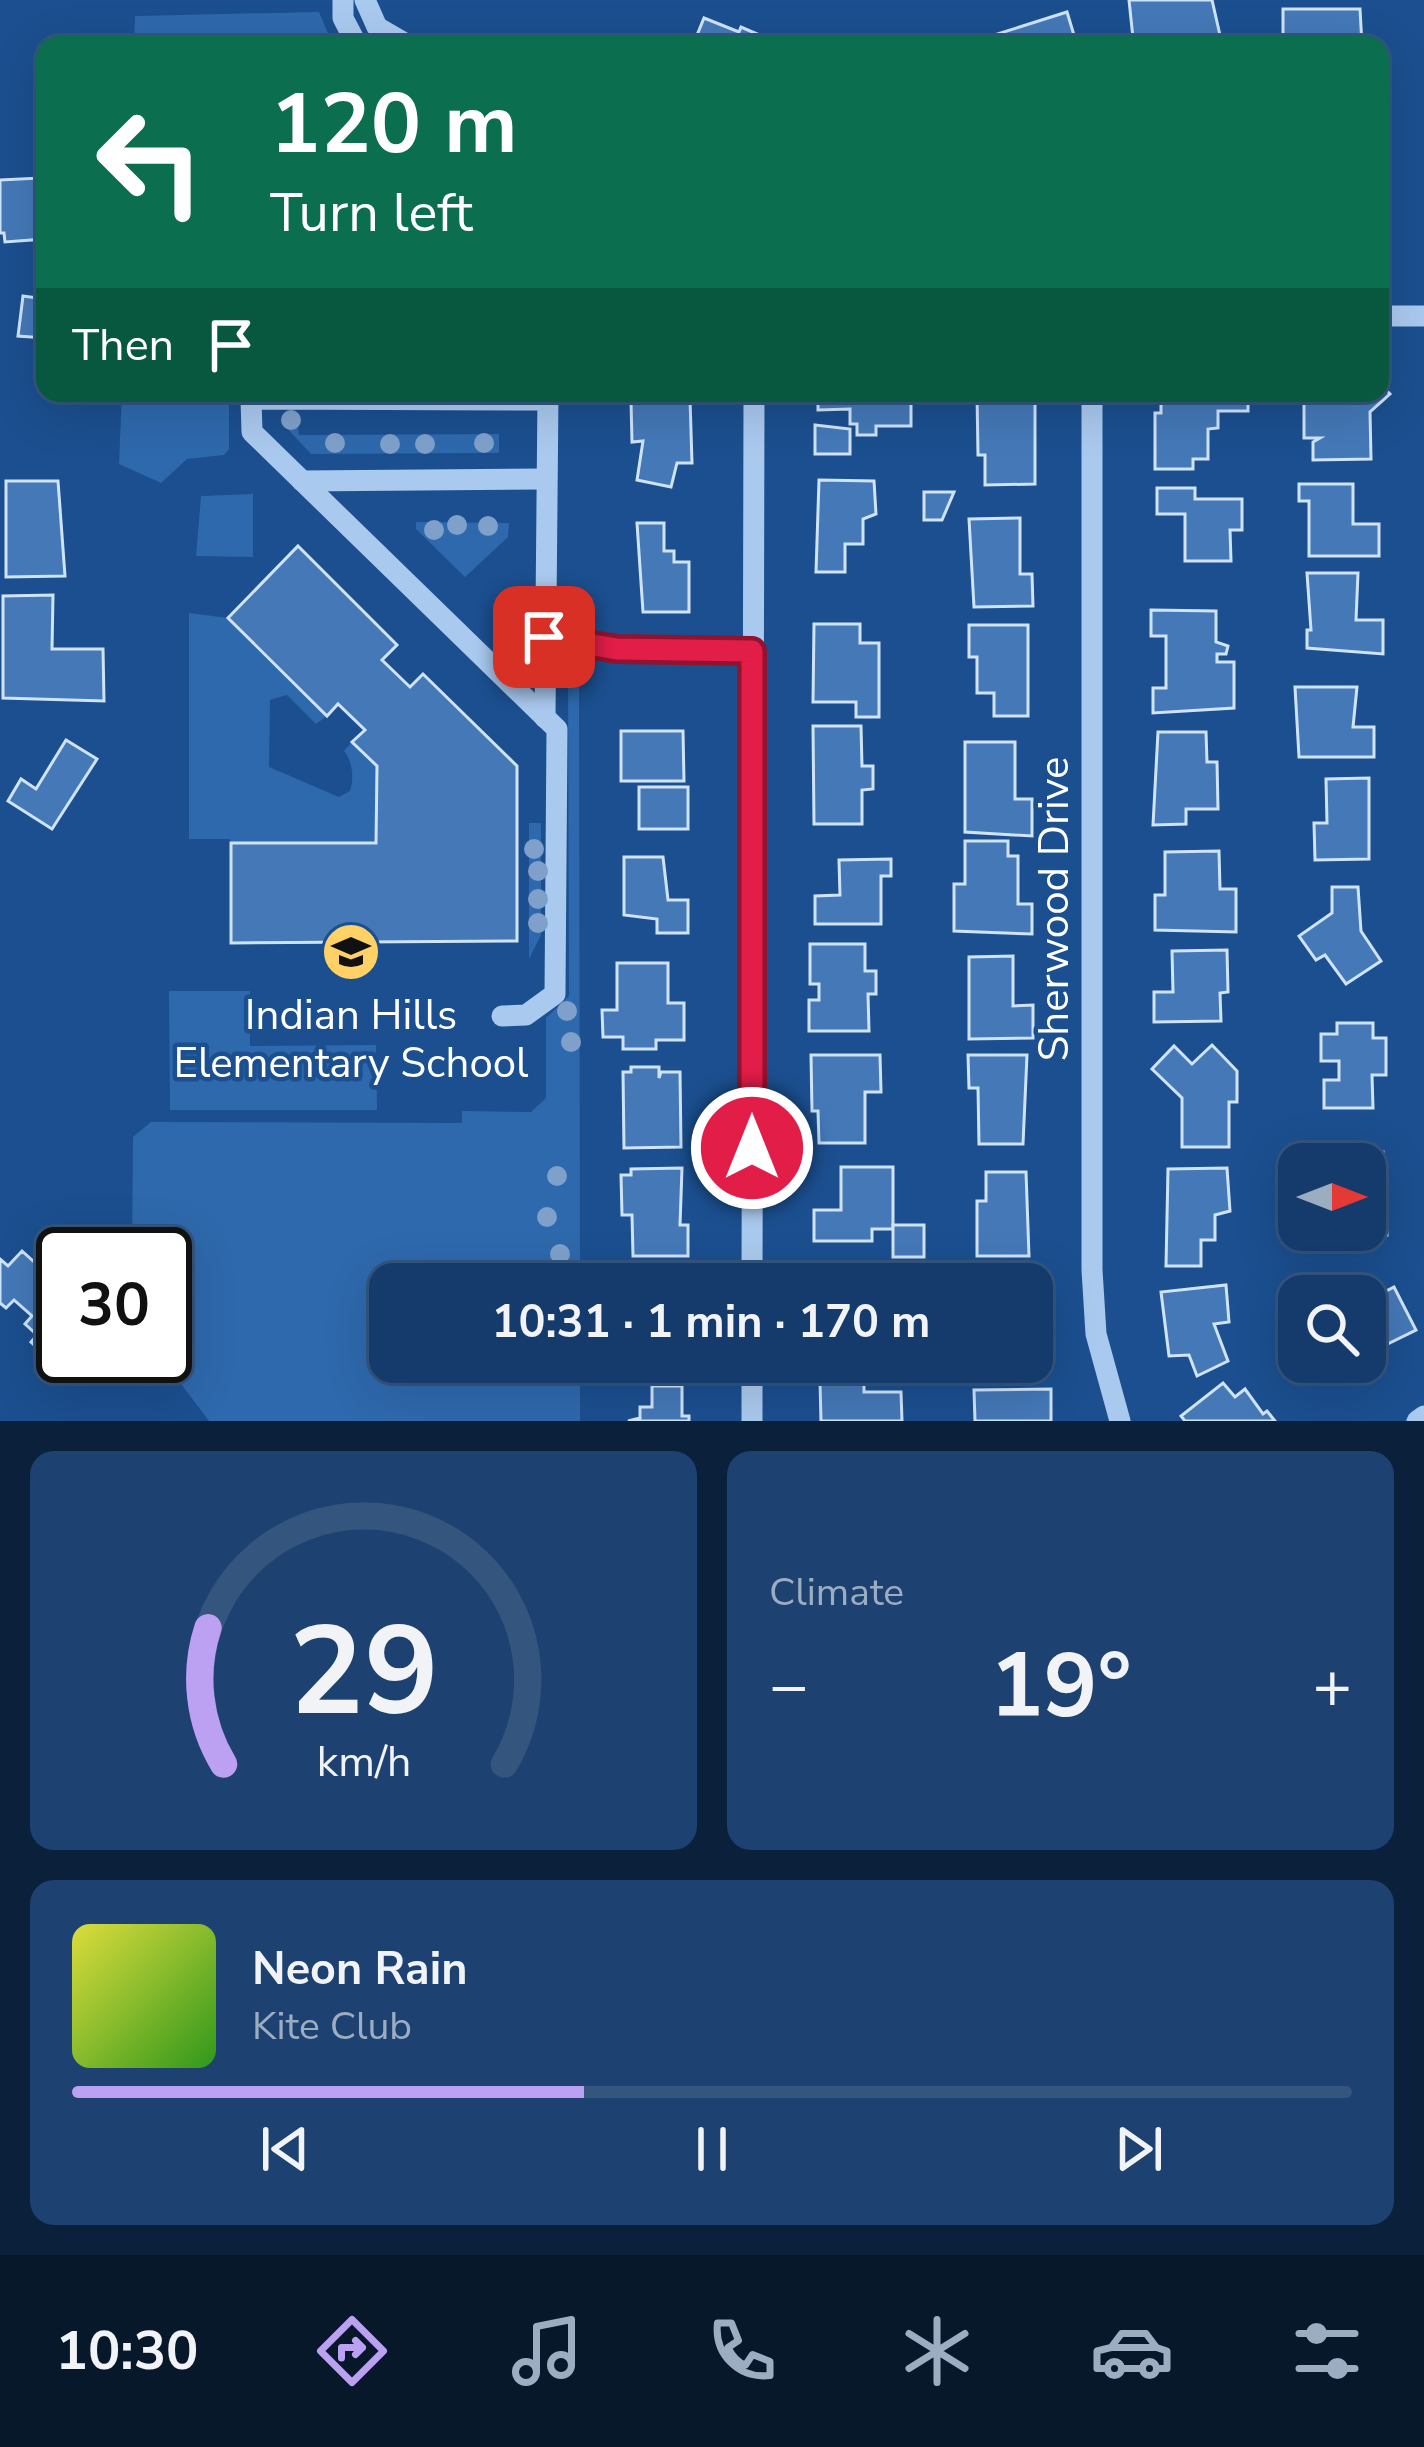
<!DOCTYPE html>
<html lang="en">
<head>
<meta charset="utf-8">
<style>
  :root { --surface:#143b6b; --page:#1d4271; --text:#f1f3f6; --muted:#9dadc1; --line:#33557e; --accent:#bca0f2 }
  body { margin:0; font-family:"Nunito Sans",sans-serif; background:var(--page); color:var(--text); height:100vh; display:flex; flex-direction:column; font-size:45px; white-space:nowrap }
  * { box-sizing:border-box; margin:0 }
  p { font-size:39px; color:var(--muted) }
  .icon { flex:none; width:66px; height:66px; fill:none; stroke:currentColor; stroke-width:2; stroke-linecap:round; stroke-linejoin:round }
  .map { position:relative; height:1421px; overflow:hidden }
  .drawer { display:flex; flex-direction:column; gap:30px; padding:30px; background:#0b203b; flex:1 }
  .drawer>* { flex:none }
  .hud { position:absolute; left:36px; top:36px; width:1353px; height:366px; border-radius:24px; box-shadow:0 12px 48px #0002,0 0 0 3px var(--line); background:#0b6e4f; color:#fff; overflow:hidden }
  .needle { width:78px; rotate:90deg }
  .tools { position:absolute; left:1278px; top:1143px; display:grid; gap:24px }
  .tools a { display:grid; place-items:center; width:108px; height:108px; border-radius:24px; background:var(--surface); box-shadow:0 12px 48px #0002,0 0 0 3px var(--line); font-size:60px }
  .speed { position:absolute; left:36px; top:1227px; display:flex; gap:24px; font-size:60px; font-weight:700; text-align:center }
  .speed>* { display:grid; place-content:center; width:156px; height:156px; border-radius:50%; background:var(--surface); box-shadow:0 12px 48px #0002,0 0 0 3px var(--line); line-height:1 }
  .speed .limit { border:6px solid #111; border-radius:18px; background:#fff; color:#111 }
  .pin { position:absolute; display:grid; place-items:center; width:102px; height:102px; color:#fff; margin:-51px; border-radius:24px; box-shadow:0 6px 18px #0006 }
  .me { position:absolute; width:132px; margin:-66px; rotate:0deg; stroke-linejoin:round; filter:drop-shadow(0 0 9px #0008) }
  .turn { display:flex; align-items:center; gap:42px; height:252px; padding:0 36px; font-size:54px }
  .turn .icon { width:156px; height:156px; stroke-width:2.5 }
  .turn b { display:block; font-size:84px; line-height:102px }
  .then { display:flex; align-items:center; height:114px; padding:0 36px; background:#0003; gap:24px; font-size:45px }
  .big { font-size:90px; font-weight:700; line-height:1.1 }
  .drawer .tile { flex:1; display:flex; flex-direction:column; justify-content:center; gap:18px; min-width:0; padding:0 42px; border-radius:24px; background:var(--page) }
  .drawer .dial { align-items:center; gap:0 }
  .dial svg { height:312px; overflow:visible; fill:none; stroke:var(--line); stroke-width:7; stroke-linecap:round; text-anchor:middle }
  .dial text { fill:var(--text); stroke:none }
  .song { display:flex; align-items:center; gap:36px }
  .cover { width:144px; height:144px; border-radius:18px; background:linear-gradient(135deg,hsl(60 70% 55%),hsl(110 70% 35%)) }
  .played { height:12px; border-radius:6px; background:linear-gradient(90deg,var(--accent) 40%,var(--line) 40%) }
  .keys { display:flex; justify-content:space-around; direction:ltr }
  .heat { display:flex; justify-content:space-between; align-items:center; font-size:66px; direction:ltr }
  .drawer .tiles { flex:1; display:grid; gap:30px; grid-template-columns:1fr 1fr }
  .tile:last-child { grid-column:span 2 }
  .trip { position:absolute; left:369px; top:1263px; width:684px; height:120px; border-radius:24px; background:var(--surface); box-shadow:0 12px 48px #0002,0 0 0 3px var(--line); font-weight:700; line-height:120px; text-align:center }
  .tab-bar { display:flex; height:192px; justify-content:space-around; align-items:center; background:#08182b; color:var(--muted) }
  .tab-bar .icon { width:84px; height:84px }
  .tab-bar .on { color:var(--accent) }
  .tab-bar b { font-size:54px; color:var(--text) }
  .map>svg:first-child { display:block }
  .green { fill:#2e69ad }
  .building { fill:#4478b7; stroke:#cfe3fa; stroke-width:3 }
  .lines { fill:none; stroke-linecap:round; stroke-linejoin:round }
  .minor { stroke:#a9c9ee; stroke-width:21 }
  .tree { fill:#7ea0ca }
  .route-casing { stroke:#92132f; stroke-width:30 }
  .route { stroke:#e11d48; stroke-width:21 }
  .labels { text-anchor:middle; stroke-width:9; stroke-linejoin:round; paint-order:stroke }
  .street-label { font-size:42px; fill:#fff; stroke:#1b4f8f }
  .poi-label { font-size:42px; fill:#fff; stroke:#1b4f8f }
</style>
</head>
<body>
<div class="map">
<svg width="1424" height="1421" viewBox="0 0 1424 1421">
  <rect width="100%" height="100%" fill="#1b4f8f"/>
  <g class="green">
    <polygon points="319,12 333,45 134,45 135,16"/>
    <polygon points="122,393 229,393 229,449 224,455 187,459 161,483 119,464"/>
    <polygon points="286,413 297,415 299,435 499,434 499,453 311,454 284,425"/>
    <polygon points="253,494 253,557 196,556 201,496"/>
    <polygon points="416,522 509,523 508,537 465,577 416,529"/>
    <path d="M189 613 228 618 327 716 316 724 287 695 270 700 269 767 339 797 350 791C354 778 353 762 344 751L352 742 377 766 376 843H231L230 839H189Z"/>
    <polygon points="579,658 580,1284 390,1284 390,1362 580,1362 580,1421 209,1421 160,1356 165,1356 165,1254 132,1254 133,1137 151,1122 462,1123 462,1111 531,1112 546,1098 546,1018 569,996 568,663"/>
    <polygon points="529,823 541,823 541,935 529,959"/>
    <polygon points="169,991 250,991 250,1046 376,1045 377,1110 170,1110"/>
  </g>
  <g class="building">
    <polygon points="1129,0 1212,0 1222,44 1140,45 1138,36 1133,38"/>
    <polygon points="1283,9 1360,9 1362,45 1283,45"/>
    <polygon points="1067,12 1077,45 991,45 988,37"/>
    <polygon points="704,18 739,32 741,27 764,37 761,45 693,45"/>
    <polygon points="788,36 838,36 838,44 862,45 783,45"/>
    <polygon points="40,178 44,239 5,242 4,233 0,233 0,180"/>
    <polygon points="23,296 45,299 45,338 18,336"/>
    <polygon points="1380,384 1390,394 1370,412 1371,459 1313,460 1313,442 1320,438 1304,438 1304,393 1380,393"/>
    <polygon points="818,393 911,393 911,426 876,426 876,435 857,435 857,424 850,424 850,409 818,410"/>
    <polygon points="977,393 1014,393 1014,402 1035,402 1035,484 985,485 985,455 978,455"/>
    <polygon points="1161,393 1248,393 1248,411 1218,411 1218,428 1208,429 1208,459 1193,459 1193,469 1155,469 1155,413 1161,413"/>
    <polygon points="690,399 692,463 677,463 671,487 637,480 643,441 632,442 631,401"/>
    <polygon points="815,425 850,429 850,454 815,454"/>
    <polygon points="819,480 874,481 876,514 863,519 863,544 845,544 845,572 816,572"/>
    <polygon points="6,481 58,481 65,576 6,577"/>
    <polygon points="1299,484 1353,484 1353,524 1379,524 1379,556 1309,556 1309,501 1299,501"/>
    <polygon points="1157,488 1195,488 1195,499 1242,499 1242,530 1230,530 1231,561 1185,561 1185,514 1157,514"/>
    <polygon points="924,492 954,492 942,520 924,520"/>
    <polygon points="1020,518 1020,574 1032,574 1033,606 974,607 969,519"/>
    <polygon points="637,523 664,523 664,551 674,551 674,562 689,562 689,612 643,612"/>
    <polygon points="298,546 397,645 382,660 410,687 423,674 517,766 517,941 231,943 231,843 376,843 377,766 352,742 365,730 338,704 327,716 228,618"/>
    <polygon points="1307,573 1358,573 1356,620 1383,620 1383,654 1307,648 1307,630 1311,630"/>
    <polygon points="53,595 52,649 103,649 104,701 3,698 3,596"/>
    <polygon points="1151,610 1216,611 1216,642 1228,646 1226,654 1217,654 1217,662 1234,662 1234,708 1153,713 1153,688 1166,688 1166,636 1151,636"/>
    <polygon points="814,624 860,624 860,643 879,643 879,717 856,717 856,702 813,702"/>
    <polygon points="969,625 1028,625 1028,716 994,716 994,693 977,693 977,657 969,657"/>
    <polygon points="1295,687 1357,687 1353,727 1374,727 1374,757 1299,757"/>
    <polygon points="813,726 861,726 862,766 873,766 873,789 862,790 862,824 814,824"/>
    <polygon points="621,731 683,731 684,781 621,781"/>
    <polygon points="1158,732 1206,732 1207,762 1217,762 1218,809 1186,809 1186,824 1153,825"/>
    <polygon points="66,740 97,759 52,829 8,801 21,779 36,789"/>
    <polygon points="965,742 1015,742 1015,799 1032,799 1032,836 965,832"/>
    <polygon points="1369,778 1369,859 1315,860 1314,823 1327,823 1326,779"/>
    <rect x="639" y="787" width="49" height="42"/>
    <polygon points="965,841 1008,841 1008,856 1018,856 1018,904 1032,904 1032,934 954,931 954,884 965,884"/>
    <polygon points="1219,851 1220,889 1236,889 1236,932 1155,930 1155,895 1165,895 1165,852"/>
    <polygon points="624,857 663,857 668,900 688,900 688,933 657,933 657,919 624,915"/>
    <polygon points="891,859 891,876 881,876 881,924 815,924 815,896 840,895 839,860"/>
    <polygon points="1332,887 1358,887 1361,931 1381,961 1346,984 1325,955 1316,960 1299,936 1332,913"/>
    <polygon points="810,944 865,944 865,971 876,971 876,994 868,994 869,1031 809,1031 809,1000 819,1000 819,984 810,984"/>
    <polygon points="1227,950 1228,992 1220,993 1221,1021 1154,1022 1154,992 1173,992 1172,951"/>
    <polygon points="1013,956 1013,1006 1033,1005 1033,1038 969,1039 969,957"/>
    <polygon points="617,963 668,963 668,1003 684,1003 684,1040 656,1040 656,1049 623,1049 623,1037 603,1037 602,1010 617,1010"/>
    <polygon points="1337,1023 1373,1023 1373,1038 1386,1038 1386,1075 1372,1075 1373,1108 1324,1108 1324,1080 1339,1080 1339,1061 1321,1061 1321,1034 1337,1034"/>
    <polygon points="1212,1045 1237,1071 1237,1102 1229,1102 1229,1147 1182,1147 1182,1098 1152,1069 1174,1046 1192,1064"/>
    <polygon points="811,1055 880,1055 881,1092 865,1092 865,1143 819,1143 818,1111 812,1111"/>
    <polygon points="968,1055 1027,1055 1023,1144 979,1144 978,1088 969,1088"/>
    <polygon points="631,1067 659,1067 659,1078 661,1072 680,1072 681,1147 624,1148 623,1072 631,1072"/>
    <polygon points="1383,1152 1387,1235 1341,1237 1340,1230 1365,1230 1365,1164 1328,1164 1327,1155"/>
    <polygon points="841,1167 893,1167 893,1229 872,1229 872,1241 814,1241 814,1210 841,1210"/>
    <polygon points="682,1168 680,1225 688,1225 688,1256 633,1256 632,1215 622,1215 621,1175 631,1175 631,1169"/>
    <polygon points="1227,1168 1230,1211 1215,1215 1215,1240 1201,1240 1201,1266 1166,1266 1168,1169"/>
    <polygon points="986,1172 1026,1172 1029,1256 977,1256 977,1201 986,1201"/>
    <rect x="893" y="1225" width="31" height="32"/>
    <polygon points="22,1251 62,1287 63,1344 50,1359 31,1342 37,1335 25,1324 32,1316 14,1300 6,1308 0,1303 0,1259 8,1266"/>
    <polygon points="848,1274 882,1275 882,1279 896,1279 896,1284 838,1284 838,1279 848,1279"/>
    <polygon points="1226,1285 1229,1322 1214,1324 1228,1361 1197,1376 1189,1355 1169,1356 1161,1292"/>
    <polygon points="1394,1287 1416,1330 1365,1355 1365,1302"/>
    <polygon points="1032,1302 1037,1302 1037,1365 989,1365 1032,1362"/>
    <polygon points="1326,1362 1365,1362 1367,1366 1337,1381"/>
    <polygon points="820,1382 864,1382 864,1392 901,1392 902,1421 821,1421"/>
    <polygon points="1223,1383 1235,1397 1245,1389 1263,1414 1267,1411 1275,1421 1185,1421 1181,1416"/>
    <polygon points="652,1386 682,1386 682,1416 689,1416 689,1421 628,1421 640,1418 640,1407 652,1407"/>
    <polygon points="1051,1389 1051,1421 975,1421 974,1390"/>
  </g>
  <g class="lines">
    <g class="minor">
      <polyline points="343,0 343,18 357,45"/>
      <polyline points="365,0 377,27 408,45"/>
      <polyline points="1380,316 1424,316"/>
      <polyline points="1092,393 1092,1270 1096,1334 1120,1421"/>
      <polyline points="302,481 544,479"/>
      <polyline points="544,637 617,649 752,651"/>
      <polyline points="545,718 548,393"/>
      <polyline points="502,1016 526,1015 555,994 557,729 252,432 251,399 544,400"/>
      <polyline points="752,1284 754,393"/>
      <polyline points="752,1362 752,1421"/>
      <polyline points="1417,1421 1424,1416"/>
    </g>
  </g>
  <g class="tree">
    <circle cx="291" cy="420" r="10"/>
    <circle cx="335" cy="443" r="10"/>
    <circle cx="484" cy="443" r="10"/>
    <circle cx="390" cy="444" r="10"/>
    <circle cx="425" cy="444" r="10"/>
    <circle cx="457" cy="525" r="10"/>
    <circle cx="488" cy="526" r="10"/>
    <circle cx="434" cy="530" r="10"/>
    <circle cx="534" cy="849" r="10"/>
    <circle cx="538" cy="871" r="10"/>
    <circle cx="538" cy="899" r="10"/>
    <circle cx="538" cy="923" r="10"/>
    <circle cx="567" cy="1011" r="10"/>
    <circle cx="571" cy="1042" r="10"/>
    <circle cx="557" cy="1176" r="10"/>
    <circle cx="547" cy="1217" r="10"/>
    <circle cx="560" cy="1254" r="10"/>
  </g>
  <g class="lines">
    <defs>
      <polyline id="route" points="544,637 617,649 752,651 752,1148"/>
    </defs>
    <use href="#route" class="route-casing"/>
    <use href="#route" class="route"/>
  </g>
  <defs>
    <symbol id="school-disc" viewBox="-11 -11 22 22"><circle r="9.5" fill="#ffd166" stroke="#1b4f8f"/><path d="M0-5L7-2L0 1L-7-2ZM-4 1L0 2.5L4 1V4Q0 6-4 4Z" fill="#111"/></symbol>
  </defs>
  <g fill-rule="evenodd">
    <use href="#school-disc" x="318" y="919" width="66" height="66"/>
  </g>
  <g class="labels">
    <g class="street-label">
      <text transform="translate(1053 909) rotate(-90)" y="15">Sherwood Drive</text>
    </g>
    <g class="poi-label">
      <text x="351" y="1029">Indian Hills<tspan x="351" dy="48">Elementary School</tspan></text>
    </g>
  </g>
</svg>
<div class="tools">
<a><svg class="needle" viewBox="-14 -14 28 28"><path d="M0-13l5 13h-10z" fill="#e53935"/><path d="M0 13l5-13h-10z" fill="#9dadc1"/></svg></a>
<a><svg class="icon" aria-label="search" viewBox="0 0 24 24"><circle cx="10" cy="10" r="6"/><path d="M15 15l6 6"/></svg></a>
</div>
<div class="speed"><div class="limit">30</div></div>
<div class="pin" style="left:544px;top:637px;background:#d93025"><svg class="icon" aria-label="arrive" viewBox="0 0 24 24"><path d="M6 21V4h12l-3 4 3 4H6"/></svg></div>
<svg class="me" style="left:752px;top:1148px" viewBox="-20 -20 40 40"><circle r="17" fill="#e11d48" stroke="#fff" stroke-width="3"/><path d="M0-11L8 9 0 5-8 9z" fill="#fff"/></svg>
<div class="trip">10:31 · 1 min · 170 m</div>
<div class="hud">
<div class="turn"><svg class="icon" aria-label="left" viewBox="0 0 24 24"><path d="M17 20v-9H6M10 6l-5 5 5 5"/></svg><div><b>120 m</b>Turn left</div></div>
<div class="then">Then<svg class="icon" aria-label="arrive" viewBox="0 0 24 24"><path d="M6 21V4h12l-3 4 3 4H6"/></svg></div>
</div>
</div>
<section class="drawer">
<div class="tiles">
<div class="tile dial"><svg viewBox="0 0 100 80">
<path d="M14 69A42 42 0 1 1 86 69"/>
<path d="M14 69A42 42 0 0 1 10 34" stroke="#bca0f2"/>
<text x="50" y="56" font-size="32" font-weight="700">29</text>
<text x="50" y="72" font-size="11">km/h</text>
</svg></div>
<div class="tile"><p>Climate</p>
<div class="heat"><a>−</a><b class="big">19°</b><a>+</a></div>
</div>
<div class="tile">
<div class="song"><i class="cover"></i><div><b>Neon Rain</b><p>Kite Club</p></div></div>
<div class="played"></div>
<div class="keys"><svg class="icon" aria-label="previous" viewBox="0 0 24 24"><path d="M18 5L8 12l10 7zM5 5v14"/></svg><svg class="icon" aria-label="pause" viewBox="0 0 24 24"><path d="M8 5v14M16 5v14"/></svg><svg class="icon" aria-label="next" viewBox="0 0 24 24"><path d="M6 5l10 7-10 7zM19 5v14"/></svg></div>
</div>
</div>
</section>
<nav class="tab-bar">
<b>10:30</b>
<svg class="icon on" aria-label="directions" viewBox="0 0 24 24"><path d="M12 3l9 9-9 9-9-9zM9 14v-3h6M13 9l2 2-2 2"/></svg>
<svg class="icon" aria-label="music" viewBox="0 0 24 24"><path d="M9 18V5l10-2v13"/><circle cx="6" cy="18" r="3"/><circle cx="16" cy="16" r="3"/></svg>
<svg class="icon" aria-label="phone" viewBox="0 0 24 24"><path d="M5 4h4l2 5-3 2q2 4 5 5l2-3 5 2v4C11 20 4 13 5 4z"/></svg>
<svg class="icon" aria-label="climate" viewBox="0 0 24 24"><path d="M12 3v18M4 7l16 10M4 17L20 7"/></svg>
<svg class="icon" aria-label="car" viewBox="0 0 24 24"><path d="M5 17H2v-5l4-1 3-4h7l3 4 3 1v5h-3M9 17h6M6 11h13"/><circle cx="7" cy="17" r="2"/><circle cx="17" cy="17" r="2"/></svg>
<svg class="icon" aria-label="filters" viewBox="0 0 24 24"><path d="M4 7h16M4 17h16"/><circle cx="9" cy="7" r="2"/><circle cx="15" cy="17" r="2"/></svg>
</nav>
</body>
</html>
